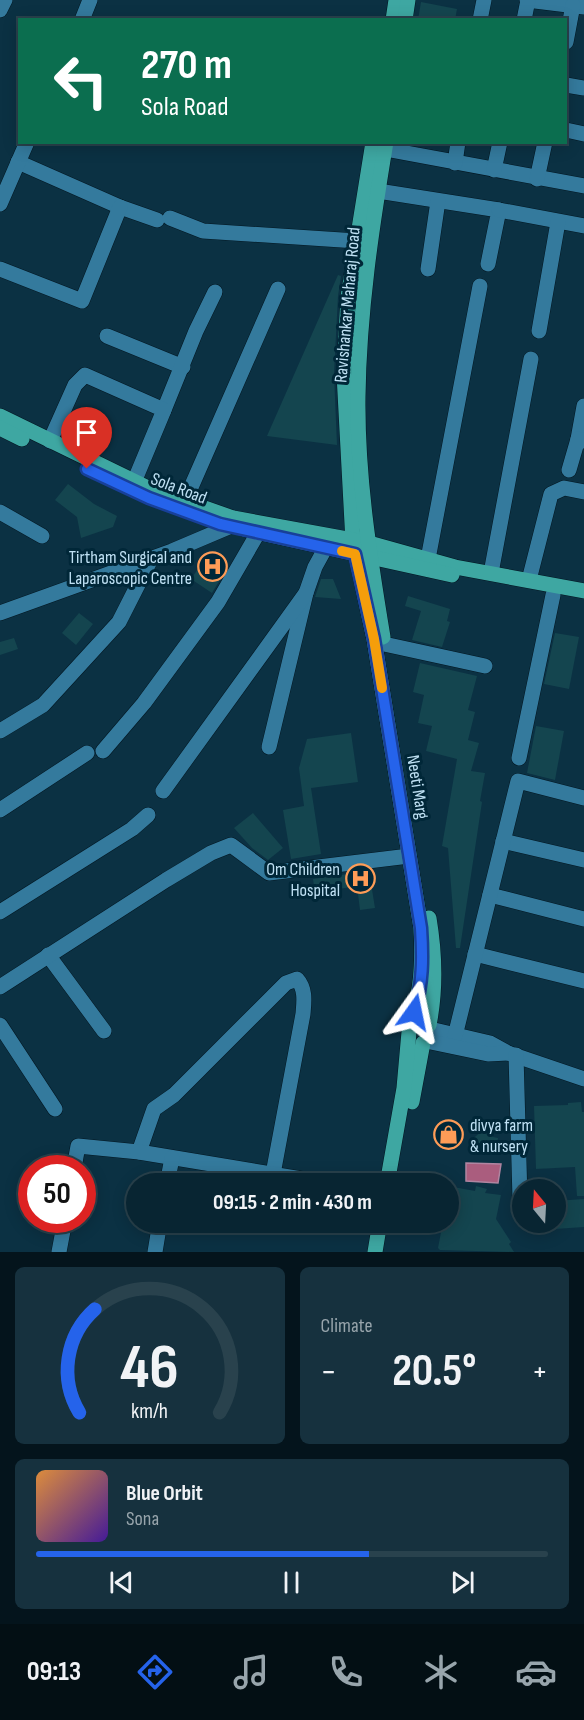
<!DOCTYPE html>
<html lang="en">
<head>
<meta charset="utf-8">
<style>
  :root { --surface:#082532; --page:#16313e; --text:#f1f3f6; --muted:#98a5ac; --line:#29424d; --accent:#2563eb }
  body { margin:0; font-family:"Sofia Sans Condensed",sans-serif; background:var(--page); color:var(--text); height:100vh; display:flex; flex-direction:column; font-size:22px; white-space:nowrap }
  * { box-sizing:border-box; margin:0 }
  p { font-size:20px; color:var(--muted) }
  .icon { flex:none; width:33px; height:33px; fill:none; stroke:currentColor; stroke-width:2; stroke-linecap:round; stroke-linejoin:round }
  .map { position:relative; height:1252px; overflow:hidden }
  .panel { display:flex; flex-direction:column; gap:15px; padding:15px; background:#04141c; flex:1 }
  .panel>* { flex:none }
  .top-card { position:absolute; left:18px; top:18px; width:549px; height:126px; border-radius:0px; box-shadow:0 3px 15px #0003,0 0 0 2px var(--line); background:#0b6e4f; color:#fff; overflow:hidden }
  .needle { width:39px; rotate:342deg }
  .tools { position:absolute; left:512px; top:1179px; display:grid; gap:12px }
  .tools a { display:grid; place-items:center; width:54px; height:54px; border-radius:50%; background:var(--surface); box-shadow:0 3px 15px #0003,0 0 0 2px var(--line); font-size:30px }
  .speed { position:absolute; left:18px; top:1155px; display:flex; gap:12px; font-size:30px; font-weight:700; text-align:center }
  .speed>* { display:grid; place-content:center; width:78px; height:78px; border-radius:50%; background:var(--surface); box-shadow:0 3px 15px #0003,0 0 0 2px var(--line); line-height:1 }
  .speed .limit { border:9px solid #d22; background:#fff; color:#111 }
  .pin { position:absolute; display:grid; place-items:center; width:51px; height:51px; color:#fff; margin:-62px -26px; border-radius:50% 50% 50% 0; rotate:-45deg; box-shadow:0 0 6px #0007 }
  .pin .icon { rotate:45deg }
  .me { position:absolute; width:66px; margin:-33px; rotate:12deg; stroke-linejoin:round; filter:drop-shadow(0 0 4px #0008) }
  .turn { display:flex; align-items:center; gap:21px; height:126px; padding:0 24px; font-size:27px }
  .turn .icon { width:78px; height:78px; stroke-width:2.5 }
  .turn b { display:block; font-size:42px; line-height:51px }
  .big { font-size:45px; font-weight:700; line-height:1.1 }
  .panel .tile { flex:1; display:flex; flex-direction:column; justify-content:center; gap:9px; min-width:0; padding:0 21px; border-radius:9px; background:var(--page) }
  .panel .dial { align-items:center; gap:0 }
  .dial svg { height:156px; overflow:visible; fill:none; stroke:var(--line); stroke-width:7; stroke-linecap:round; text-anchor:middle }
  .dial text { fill:var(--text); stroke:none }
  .song { display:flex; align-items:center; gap:18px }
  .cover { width:72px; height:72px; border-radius:9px; background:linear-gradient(135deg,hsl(30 70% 55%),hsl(260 70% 35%)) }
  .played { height:6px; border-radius:3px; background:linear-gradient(90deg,var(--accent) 65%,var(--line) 65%) }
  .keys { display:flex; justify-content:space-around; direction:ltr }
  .heat { display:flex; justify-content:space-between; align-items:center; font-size:33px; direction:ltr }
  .panel .tiles { flex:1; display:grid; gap:15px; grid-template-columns:1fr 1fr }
  .tile:last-child { grid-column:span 2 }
  .trip { position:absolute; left:126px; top:1173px; width:333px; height:60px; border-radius:30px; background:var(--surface); box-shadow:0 3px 15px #0003,0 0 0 2px var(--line); font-weight:700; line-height:60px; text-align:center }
  .dock { display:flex; height:96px; justify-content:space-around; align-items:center; background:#030f14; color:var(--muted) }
  .dock .icon { width:42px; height:42px }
  .dock .active { color:var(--accent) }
  .dock b { font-size:27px; color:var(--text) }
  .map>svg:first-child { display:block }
  .water { fill:#aa5d7e; stroke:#b085a1; stroke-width:1.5 }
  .building { fill:#14454f }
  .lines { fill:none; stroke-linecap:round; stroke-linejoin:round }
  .minor-casing { stroke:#031722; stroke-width:16 }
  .major-casing { stroke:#031722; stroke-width:16 }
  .minor { stroke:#347a9d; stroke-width:15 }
  .major { stroke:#3ea7a2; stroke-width:15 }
  .route-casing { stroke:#184099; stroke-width:15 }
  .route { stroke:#2563eb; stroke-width:10 }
  .slow { stroke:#f59e0b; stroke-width:10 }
  .labels { text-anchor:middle; stroke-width:6; stroke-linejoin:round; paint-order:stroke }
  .street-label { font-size:18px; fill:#bfe1f4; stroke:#002738 }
  .poi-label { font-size:18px; fill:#bfe1f4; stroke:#002738; text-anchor:end }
</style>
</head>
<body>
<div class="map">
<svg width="584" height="1252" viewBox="0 0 584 1252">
  <rect width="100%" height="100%" fill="#0b3143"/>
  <polygon class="water" points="466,1163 501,1164 498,1183 466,1181"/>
  <g class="building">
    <polygon points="421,2 457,9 455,20 418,20"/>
    <polygon points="338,275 341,276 338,296 334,374 337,445 267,436"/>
    <polygon points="68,484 94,504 117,516 113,527 81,538 77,517 55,500"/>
    <polygon points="209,553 228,566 212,593 191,579"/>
    <polygon points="321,579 333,579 341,599 315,597"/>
    <polygon points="408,596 450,609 447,621 450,622 442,647 412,640 421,611 405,606"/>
    <polygon points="79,613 93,624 76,645 62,633"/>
    <polygon points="555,633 579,637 569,689 544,684"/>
    <polygon points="14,638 18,649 0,655 0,642"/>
    <polygon points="420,663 477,676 468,710 475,712 468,740 479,743 471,771 485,773 480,801 482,802 460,948 456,948 448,848 442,846 457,759 426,751 432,726 418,723 424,695 413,692"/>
    <polygon points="536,726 564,731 555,780 527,773"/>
    <polygon points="351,733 358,782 311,788 321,854 291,859 283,810 304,806 299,768 307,739"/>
    <polygon points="253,813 283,848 268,860 252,848 234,828"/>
    <polygon points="369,871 375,908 360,910 357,886 315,893 313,879"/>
    <polygon points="581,1102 582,1112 584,1112 584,1196 577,1196 575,1167 536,1169 534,1106 568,1105 568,1103"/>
    <polygon points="486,1128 493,1137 498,1138 495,1155 476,1152 477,1147 471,1140"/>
    <polygon points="448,1186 475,1191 476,1186 487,1189 485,1193 501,1195 496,1219 511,1242 509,1244 514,1252 440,1250 438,1248 443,1222 448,1222"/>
    <polygon points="584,1199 584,1227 555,1229 555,1201"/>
  </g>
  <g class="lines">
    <defs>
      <g id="minor">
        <polyline points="527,0 584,7"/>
        <polyline points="0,10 5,0"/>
        <polyline points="82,20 90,0"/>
        <polyline points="480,20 484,0"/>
        <polyline points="524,20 528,0"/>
        <polyline points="566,42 573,5"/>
        <polyline points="566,85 584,88"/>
        <polyline points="566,130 584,134"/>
        <polyline points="385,149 584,186"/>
        <polyline points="18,162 120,207 157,220"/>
        <polyline points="455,163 458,142"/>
        <polyline points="494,170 500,142"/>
        <polyline points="537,179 545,142"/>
        <polyline points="378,191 499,210 488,264"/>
        <polyline points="0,204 27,142"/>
        <polyline points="499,210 584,226"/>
        <polyline points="170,218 203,231 357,241"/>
        <polyline points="0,269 82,301 120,207"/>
        <polyline points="428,269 438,201"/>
        <polyline points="539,331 558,222"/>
        <polyline points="107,336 183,367"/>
        <polyline points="164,410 196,331 215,292"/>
        <polyline points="578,439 584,406"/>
        <polyline points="50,441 75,385 85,375 164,410 134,482"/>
        <polyline points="569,470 578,439 584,441"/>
        <polyline points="185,501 278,289"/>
        <polyline points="0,512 42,536"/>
        <polyline points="428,559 480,286"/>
        <polyline points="491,573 531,359"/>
        <polyline points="529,580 551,494 564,488 584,492"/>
        <polyline points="0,613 172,551 231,526 233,518"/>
        <polyline points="384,644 485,666"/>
        <polyline points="0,731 43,705 119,622 151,559"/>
        <polyline points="269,747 306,593 315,567 326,547"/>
        <polyline points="103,751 144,703 218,602 258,533"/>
        <polyline points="519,758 553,595"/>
        <polyline points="163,791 306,593"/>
        <polyline points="0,810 87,753"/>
        <polyline points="503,841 584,860"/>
        <polyline points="490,895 584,919"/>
        <polyline points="0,912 132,829 148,815"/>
        <polyline points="475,954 584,981"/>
        <polyline points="48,955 104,1031"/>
        <polyline points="0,987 166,880 211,853 231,845 269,873 409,856"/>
        <polyline points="0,1025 55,1109"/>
        <polyline points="430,1029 490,1043 508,1053 584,1079"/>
        <polyline points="455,1036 518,781 584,798"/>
        <polyline points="426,1041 488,1054 508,1053"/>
        <polyline points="516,1055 520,1199"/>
        <path d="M139 1152 154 1109 174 1095 286 983 297 979C306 989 304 1002 303 1014L273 1174"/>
        <polyline points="74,1168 78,1146 139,1152 332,1184"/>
        <polyline points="167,1184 172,1158"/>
        <polyline points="59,1252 65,1220"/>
        <polyline points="155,1252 160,1222"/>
      </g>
      <g id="major">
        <polyline points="393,20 396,0"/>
        <polyline points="405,20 408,0"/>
        <path d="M373 142 348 297 344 374 353 542 374 639 421 928C423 968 421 990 410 1028"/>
        <polyline points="0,416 148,488 233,518 369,543 455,567 584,591"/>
        <polyline points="0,428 22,439"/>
        <polyline points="244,529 452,575"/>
        <path d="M383 637C370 558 357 477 358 397 359 311 372 226 386 142"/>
        <path d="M429 918C435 954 436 990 429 1025"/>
        <polyline points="412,1102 423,1043"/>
        <polyline points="387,1184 404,1088 409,1032"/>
        <polyline points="375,1252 380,1222"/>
      </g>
    </defs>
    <use href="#minor" class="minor-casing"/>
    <use href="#major" class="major-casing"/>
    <use href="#minor" class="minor"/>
    <use href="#major" class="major"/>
  </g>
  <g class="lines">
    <defs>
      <path id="route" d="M87 469 149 498 220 524 355 554 374 639 421 928C423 958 423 984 414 1012"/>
    </defs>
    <use href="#route" class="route-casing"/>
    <use href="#route" class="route"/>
    <polyline class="slow" points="342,551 355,554 374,639 382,688"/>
  </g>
  <defs>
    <symbol id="hospital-ring" viewBox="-11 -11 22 22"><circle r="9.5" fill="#002738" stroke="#fe9c57" stroke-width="1.5"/><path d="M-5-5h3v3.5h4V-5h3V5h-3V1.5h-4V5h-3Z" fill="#fe9c57"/></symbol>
    <symbol id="shop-ring" viewBox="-11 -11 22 22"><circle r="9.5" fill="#002738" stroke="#fe9c57" stroke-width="1.5"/><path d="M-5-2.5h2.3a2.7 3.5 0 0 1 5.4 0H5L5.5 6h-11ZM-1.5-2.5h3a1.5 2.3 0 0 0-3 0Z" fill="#fe9c57"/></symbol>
  </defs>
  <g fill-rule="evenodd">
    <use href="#hospital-ring" x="196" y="550" width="33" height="33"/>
    <use href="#hospital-ring" x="344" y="862" width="33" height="33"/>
    <use href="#shop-ring" x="432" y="1118" width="33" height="33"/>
  </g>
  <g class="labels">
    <g class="street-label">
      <text transform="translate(347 305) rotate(-85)" y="6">Ravishankar Maharaj Road</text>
      <text transform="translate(179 488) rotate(21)" y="6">Sola Road</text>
      <text transform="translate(418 787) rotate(81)" y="6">Neeti Marg</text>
    </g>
    <g class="poi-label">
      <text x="192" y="563">Tirtham Surgical and<tspan x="192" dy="21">Laparoscopic Centre</tspan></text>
      <text x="340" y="875">Om Children<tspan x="340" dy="21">Hospital</tspan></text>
      <text x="470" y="1131" text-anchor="start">divya farm<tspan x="470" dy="21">&amp; nursery</tspan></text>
    </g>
  </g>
</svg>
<div class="tools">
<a><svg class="needle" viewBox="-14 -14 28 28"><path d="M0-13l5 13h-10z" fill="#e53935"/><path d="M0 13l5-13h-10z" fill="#98a5ac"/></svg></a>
</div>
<div class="speed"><div class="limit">50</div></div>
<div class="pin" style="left:87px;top:469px;background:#d93025"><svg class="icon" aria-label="arrive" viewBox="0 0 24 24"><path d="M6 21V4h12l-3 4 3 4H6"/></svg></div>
<svg class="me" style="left:414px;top:1012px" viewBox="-20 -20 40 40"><path d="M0-17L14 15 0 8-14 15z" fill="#2563eb" stroke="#fff" stroke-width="4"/></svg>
<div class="trip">09:15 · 2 min · 430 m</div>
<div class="top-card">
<div class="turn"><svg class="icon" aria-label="left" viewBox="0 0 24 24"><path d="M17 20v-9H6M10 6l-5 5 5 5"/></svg><div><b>270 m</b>Sola Road</div></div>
</div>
</div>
<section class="panel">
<div class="tiles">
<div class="tile dial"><svg viewBox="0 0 100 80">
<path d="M14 69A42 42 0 1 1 86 69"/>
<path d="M14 69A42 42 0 0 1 22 16" stroke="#2563eb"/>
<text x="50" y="56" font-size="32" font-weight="700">46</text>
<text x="50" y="72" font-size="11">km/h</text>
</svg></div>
<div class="tile"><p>Climate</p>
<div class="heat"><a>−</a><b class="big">20.5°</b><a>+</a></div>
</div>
<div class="tile">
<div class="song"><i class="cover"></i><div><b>Blue Orbit</b><p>Sona</p></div></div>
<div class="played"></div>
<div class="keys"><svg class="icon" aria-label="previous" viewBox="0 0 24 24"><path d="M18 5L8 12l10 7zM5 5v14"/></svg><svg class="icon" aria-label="pause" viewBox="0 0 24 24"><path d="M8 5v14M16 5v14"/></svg><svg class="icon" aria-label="next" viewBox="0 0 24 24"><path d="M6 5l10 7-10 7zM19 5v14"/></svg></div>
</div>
</div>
</section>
<nav class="dock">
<b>09:13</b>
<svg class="icon active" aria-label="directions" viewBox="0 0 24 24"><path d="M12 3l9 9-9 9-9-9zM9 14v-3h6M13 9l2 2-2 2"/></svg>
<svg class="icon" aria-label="music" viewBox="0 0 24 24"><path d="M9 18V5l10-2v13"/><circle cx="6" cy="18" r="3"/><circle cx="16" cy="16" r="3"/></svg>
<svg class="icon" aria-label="phone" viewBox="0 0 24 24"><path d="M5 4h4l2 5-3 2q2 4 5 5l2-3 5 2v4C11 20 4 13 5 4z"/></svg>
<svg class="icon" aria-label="climate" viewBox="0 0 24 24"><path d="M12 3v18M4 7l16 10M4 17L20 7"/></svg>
<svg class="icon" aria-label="car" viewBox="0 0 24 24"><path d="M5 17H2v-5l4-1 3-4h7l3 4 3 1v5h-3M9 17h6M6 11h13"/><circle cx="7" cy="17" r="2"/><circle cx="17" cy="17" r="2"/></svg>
</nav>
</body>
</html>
